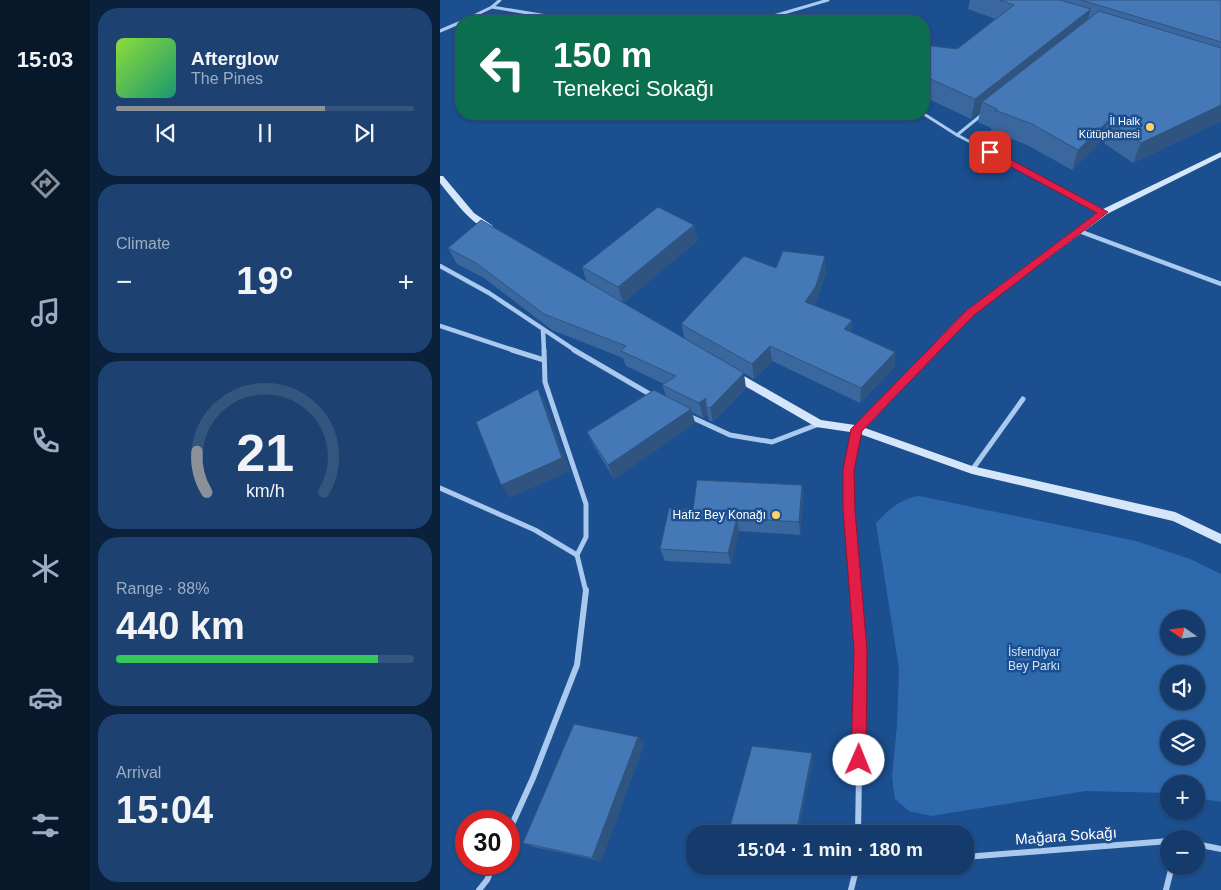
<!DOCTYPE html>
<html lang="en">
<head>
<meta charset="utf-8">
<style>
  :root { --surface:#143b6b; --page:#1d4271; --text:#f1f3f6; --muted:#9dadc1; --line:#33557e; --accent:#8c9099 }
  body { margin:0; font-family:Helvetica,sans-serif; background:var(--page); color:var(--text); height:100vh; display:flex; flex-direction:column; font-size:19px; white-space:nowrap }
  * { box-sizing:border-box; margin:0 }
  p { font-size:16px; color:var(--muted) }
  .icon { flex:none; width:28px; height:28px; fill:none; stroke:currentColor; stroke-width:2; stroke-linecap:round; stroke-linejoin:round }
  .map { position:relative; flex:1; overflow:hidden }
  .details { display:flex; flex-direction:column; gap:8px; padding:8px; background:#0b203b; width:350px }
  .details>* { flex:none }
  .guide { position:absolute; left:15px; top:15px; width:475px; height:105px; border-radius:20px; box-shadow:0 1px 4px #0004,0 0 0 1px var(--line); background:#0b6e4f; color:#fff; overflow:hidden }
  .needle { width:32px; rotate:284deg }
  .tools { position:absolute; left:720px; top:610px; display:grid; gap:10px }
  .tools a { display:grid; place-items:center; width:45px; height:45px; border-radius:50%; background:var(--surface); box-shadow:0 1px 4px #0004,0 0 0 1px var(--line); font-size:25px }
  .speed { position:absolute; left:15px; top:810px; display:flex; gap:10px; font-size:25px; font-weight:700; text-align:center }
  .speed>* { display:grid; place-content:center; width:65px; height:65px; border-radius:50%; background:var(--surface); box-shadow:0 1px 4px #0004,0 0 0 1px var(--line); line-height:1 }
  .speed .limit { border:8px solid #d22; background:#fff; color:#111 }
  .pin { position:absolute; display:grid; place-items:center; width:42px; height:42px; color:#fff; margin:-21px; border-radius:10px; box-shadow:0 2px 8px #0006 }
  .me { position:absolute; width:55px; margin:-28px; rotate:1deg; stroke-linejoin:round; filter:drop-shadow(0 0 4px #0008) }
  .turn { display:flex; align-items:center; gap:18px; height:105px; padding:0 15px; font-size:22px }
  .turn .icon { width:65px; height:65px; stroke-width:2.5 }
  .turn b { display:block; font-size:35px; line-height:42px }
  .big { font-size:38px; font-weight:700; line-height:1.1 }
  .details .tile { flex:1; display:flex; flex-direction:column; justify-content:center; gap:8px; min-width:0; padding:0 18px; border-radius:20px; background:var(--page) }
  .details .dial { align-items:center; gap:0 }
  .dial svg { height:130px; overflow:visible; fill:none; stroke:var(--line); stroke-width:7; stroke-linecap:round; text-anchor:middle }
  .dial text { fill:var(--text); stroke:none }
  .song { display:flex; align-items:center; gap:15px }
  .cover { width:60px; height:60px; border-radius:8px; background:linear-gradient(135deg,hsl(90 70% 55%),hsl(160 70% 35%)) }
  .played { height:5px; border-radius:2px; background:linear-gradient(90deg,var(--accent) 70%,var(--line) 70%) }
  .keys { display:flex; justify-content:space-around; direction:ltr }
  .heat { display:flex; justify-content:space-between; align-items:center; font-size:28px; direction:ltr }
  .charge { height:8px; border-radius:4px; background:linear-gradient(90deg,#34c759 88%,var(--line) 0) }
  .trip { position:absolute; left:246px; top:825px; width:288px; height:50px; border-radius:20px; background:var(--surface); box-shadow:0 1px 4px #0004,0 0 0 1px var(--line); font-weight:700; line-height:50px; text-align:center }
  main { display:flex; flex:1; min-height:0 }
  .menu { display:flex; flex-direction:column; width:90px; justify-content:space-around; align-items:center; background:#08182b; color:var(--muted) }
  .menu .icon { width:35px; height:35px }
  .menu .selected { color:var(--accent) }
  .menu b { font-size:22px; color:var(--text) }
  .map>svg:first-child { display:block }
  .green { fill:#2e69ad; fill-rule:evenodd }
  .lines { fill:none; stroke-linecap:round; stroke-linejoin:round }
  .street-far3 { stroke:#a9c9ee; stroke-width:3 }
  .street-far2 { stroke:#a9c9ee; stroke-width:4.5 }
  .street-far1 { stroke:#a9c9ee; stroke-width:5 }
  .street { stroke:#a9c9ee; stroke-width:6 }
  .secondary { fill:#d6e6fa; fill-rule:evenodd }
  .wall { fill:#3a679d }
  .shaded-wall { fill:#305480 }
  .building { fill:#4478b7; stroke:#305480 }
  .route { fill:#e11d48; stroke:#92132f }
  .poi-dot { fill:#ffd166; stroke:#1b4f8f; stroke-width:2 }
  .labels { text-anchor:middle; stroke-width:5; stroke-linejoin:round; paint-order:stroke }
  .far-poi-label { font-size:11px; fill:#fff; stroke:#1b4f8f; text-anchor:end }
  .poi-label { font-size:12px; fill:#fff; stroke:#1b4f8f; text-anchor:end }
  .park-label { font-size:12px; fill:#cfe3fa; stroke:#1b4f8f }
  .near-street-label { font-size:15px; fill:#fff; stroke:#1b4f8f }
</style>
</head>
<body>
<main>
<nav class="menu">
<b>15:03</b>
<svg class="icon selected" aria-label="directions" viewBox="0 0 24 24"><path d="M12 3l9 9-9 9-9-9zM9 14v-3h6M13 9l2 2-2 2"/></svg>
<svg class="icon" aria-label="music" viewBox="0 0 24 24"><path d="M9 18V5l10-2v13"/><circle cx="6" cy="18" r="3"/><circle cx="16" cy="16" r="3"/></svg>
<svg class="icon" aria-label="phone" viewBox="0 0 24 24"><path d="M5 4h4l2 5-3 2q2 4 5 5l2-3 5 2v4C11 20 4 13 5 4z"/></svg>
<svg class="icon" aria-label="climate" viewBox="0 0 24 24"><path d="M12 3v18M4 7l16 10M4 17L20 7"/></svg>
<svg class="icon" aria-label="car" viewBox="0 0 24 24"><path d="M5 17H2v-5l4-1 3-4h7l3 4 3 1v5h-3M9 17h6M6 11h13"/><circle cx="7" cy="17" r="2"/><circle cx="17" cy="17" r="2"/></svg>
<svg class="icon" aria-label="filters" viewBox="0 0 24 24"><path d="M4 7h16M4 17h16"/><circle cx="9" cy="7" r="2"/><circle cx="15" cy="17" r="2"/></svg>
</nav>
<section class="details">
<div class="tile">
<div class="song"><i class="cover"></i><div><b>Afterglow</b><p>The Pines</p></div></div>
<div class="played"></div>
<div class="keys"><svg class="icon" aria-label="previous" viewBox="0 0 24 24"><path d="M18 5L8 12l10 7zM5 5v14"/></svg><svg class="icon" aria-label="pause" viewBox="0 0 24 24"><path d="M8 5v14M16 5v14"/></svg><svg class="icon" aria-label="next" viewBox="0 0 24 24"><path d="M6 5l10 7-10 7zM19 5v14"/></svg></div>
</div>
<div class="tile"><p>Climate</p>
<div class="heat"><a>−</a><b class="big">19°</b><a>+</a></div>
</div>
<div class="tile dial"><svg viewBox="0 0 100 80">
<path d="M14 69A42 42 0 1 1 86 69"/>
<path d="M14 69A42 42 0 0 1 8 44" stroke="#8c9099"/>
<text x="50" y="56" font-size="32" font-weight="700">21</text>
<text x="50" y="72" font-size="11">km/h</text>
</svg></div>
<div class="tile"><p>Range · 88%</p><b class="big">440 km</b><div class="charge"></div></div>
<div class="tile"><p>Arrival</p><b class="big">15:04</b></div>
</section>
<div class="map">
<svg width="781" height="890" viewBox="0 0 781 890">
  <rect width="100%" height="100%" fill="#1b4f8f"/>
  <path class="green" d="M479 496 696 541 750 559 781 574V802L756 798V784H729V793L646 791 491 816 469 811 455 799 452 777 457 725 459 669 436 523C449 509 460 499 479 496ZM729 619H756V646H729ZM729 674H756V701H729ZM729 729H756V756H729Z"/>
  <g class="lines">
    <g class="street-far3">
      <polyline points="52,7 137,21"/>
      <polyline points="23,21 52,7 60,0"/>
      <polyline points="289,21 330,17 388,0"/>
      <polyline points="0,31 21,22"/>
      <polyline points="484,114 517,135 559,157"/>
      <polyline points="517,135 544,113"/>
    </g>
    <g class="street-far2">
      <polyline points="556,156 664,212"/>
      <polyline points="639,231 781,284"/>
      <polyline points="0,266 49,293 136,351"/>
      <polyline points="0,326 76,351"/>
      <polyline points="103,331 104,351"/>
    </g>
    <g class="street-far1">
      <polyline points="72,350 104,360"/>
      <polyline points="104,350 105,382 146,504 146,537 137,555"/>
      <polyline points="134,350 213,396"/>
      <polyline points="249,416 290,435 332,442 379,424"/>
      <polyline points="532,470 583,399"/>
      <polyline points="0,488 95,530 137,555 146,592"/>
      <polyline points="416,592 409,510 408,470 417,429"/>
    </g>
    <g class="street">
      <polyline points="416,590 421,649 418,834"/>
      <polyline points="69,831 93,778 137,665 146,590"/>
      <polyline points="756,844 781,849"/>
      <polyline points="525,857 729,841"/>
      <polyline points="39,890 47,880 54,864"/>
      <polyline points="411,890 417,866"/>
      <polyline points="726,890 732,866"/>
    </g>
    <g class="secondary">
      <polygon points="781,152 781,157 667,214 532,315 425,428 532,466 735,512 781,534 781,544 733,521 532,474 417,433 376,427 291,378 289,375 294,371 297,372 381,420 415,425 526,311 661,210"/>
      <path d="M0 176H3L34 213 53 226V230C36 232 10 195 0 183Z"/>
    </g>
  </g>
  <g class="wall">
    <polygon points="530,0 781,0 781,121 693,163 661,141 632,170 587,145 551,131 551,128 538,122 540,112 531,119 484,97 484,45 517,49 555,19 528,9"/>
    <polygon points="254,225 257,241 183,303 306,388 273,422 269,420 268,415 263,418 252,412 255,423 174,479 154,446 147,432 226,396 222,385 224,384 186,366 183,358 112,330 44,278 17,264 8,248 147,282 142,267"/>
    <polygon points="336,268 386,272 376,302 374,305 412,320 411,332 455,352 454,367 420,403 332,361 314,379 245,339 241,324"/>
    <polygon points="362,485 363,498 360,535 299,531 291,564 225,561 220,549 253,509"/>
    <polygon points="198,737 204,744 161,861 94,847 83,843"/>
  </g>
  <g class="shaded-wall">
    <polygon points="651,9 645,29 542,102 540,112 531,119 535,99"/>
    <polygon points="781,105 781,121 693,163 701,143"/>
    <polygon points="668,121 661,141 632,170 638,150"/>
    <polygon points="254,225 257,241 183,303 178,287"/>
    <polygon points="385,256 386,272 376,302 366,317 365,302"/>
    <polygon points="412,320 411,336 404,329"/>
    <polygon points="330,346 332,361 314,379 312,364"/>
    <polygon points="455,352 454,367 420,403 421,388"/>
    <polygon points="304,373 306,388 273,422 270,408"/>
    <polygon points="98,389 106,404 130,471 70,498 61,485"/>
    <polygon points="266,398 266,406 268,415 263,418 259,403"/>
    <polygon points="251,409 255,423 174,479 168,465"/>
    <polygon points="362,485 363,498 360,535 359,522"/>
    <polygon points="297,518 299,531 291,564 288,553"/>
    <polygon points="198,737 204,744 161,861 152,858"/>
    <polygon points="372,753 373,760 358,834 356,834"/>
  </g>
  <g class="building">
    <polygon points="560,0 620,0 651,9 535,99 484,76 484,45 517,49 574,5"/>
    <polygon points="641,0 781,0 781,42"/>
    <polygon points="659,11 781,48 781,105 701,143 668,121 638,150 592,124 555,110 557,109 542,102"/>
    <polygon points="218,207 254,225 178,287 142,267"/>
    <polygon points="41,220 304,373 270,408 266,406 266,398 259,403 222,385 236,376 181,351 186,346 104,314 36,263 8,248"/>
    <polygon points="343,251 385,256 376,286 365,302 412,320 404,329 455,352 421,388 330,346 312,364 241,324 304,256 336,268"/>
    <polygon points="98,389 122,458 61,485 36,422"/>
    <polygon points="214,390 251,409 168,465 147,432"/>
    <polygon points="257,480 362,485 359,522 297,518 288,553 220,549 229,508 253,509"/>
    <polygon points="134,724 198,737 152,858 83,843"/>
    <polygon points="312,746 372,753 356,834 288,834"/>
  </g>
  <polygon class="route" points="547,150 553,150 668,212 533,316 422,431 414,470 415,510 427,650 426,760 424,765 419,767 414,765 411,760 414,650 403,510 403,470 411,429 526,311 657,213 547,154"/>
  <g class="poi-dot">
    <circle cx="710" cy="127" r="5"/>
    <circle cx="336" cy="515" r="5"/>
  </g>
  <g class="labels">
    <g class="far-poi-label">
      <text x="700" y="125">İl Halk<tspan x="700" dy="13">Kütüphanesi</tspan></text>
    </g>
    <g class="poi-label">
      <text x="326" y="519">Hafız Bey Konağı</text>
    </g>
    <g class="park-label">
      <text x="594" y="656">İsfendiyar<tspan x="594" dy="14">Bey Parkı</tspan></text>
    </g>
    <g class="near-street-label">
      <text transform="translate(626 836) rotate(-4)" y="5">Mağara Sokağı</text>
    </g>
  </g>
</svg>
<div class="tools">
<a><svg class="needle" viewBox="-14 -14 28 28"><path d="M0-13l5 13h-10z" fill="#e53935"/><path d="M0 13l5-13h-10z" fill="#9dadc1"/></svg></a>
<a><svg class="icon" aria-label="sound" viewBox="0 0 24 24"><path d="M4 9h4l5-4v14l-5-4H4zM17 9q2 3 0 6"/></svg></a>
<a><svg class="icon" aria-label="layers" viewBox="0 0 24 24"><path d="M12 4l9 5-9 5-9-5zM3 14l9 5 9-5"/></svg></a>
<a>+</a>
<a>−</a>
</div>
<div class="speed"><div class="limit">30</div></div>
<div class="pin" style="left:550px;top:152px;background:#d93025"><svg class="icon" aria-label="arrive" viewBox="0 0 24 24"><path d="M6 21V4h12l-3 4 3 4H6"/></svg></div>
<svg class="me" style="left:419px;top:760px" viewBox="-20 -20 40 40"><circle r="19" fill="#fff"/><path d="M0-13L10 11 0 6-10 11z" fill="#e11d48"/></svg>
<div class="trip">15:04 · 1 min · 180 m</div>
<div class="guide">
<div class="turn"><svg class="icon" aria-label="left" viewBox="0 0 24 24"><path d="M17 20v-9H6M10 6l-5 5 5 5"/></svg><div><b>150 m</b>Tenekeci Sokağı</div></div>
</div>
</div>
</main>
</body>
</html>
